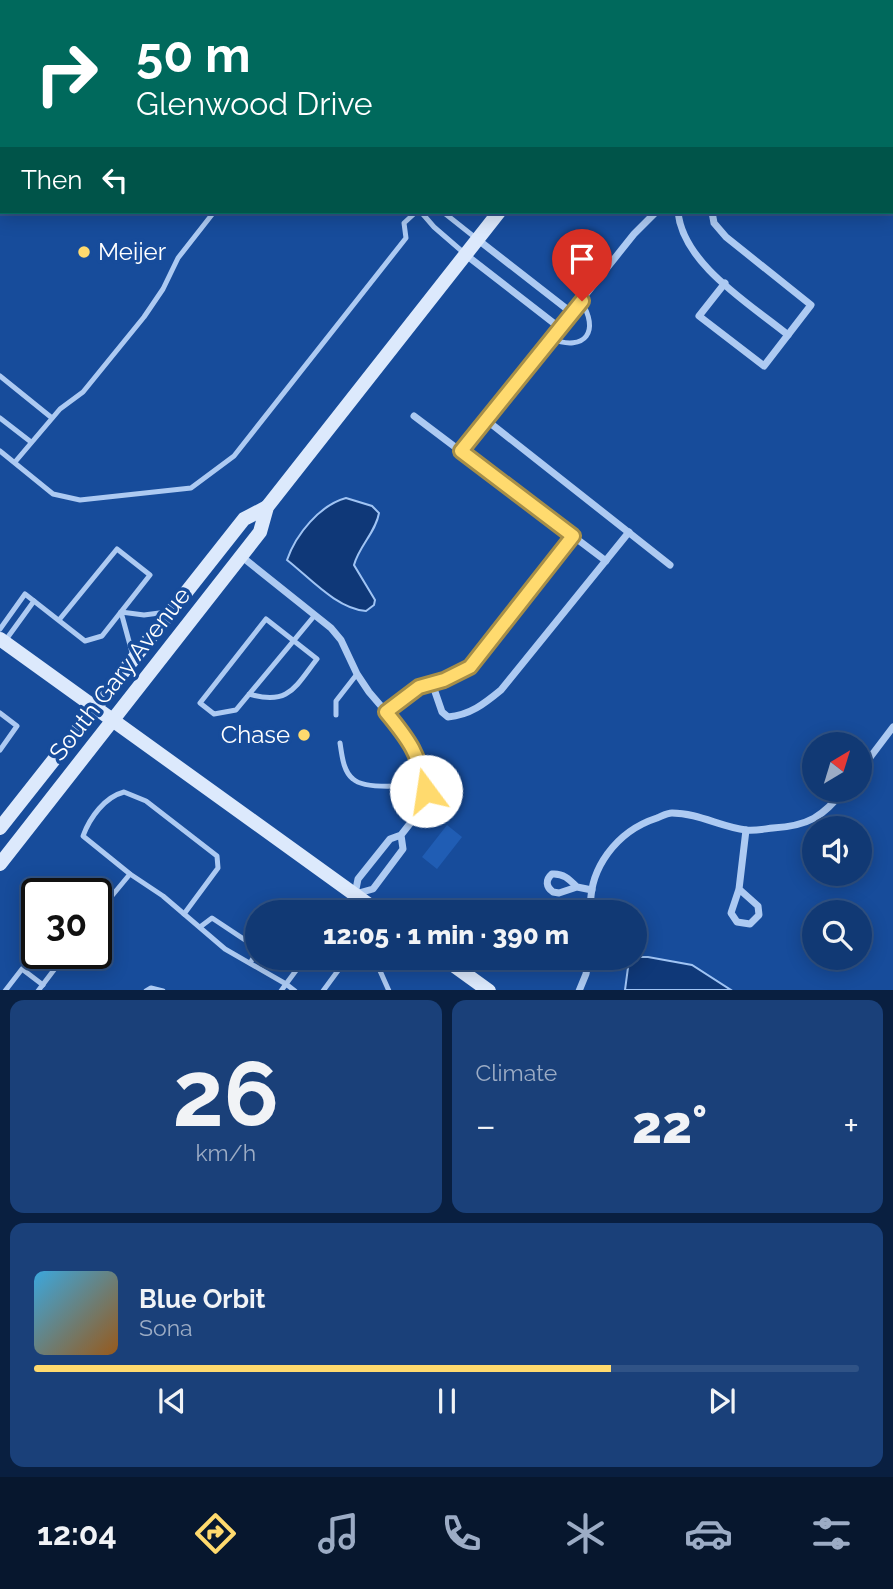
<!DOCTYPE html>
<html lang="en">
<head>
<meta charset="utf-8">
<style>
  :root { --surface:#113974; --page:#1a4079; --text:#f1f3f6; --muted:#9cacc5; --line:#305386; --accent:#ffda6e }
  body { margin:0; font-family:Raleway,sans-serif; background:var(--page); color:var(--text); height:100vh; display:flex; flex-direction:column; font-size:26px; white-space:nowrap }
  * { box-sizing:border-box; margin:0 }
  p { font-size:23px; color:var(--muted) }
  .icon { flex:none; width:38px; height:38px; fill:none; stroke:currentColor; stroke-width:2; stroke-linecap:round; stroke-linejoin:round }
  .map { position:relative; height:990px; overflow:hidden }
  .drawer { display:flex; flex-direction:column; gap:10px; padding:10px; background:#091f40; flex:1 }
  .drawer>* { flex:none }
  .banner { position:absolute; left:0px; top:0px; width:894px; height:214px; box-shadow:0 4px 18px #0003,0 0 0 2px var(--line); background:#00695c; color:#fff; overflow:hidden }
  .needle { width:46px; rotate:38deg }
  .fabs { position:absolute; left:802px; top:732px; display:grid; gap:14px }
  .fabs a { display:grid; place-items:center; width:70px; height:70px; border-radius:50%; background:var(--surface); box-shadow:0 4px 18px #0003,0 0 0 2px var(--line); font-size:35px }
  .speed { position:absolute; left:21px; top:878px; display:flex; gap:14px; font-size:35px; font-weight:700; text-align:center }
  .speed>* { display:grid; place-content:center; width:91px; height:91px; border-radius:50%; background:var(--surface); box-shadow:0 4px 18px #0003,0 0 0 2px var(--line); line-height:1 }
  .speed .limit { border:4px solid #111; border-radius:10px; background:#fff; color:#111 }
  .pin { position:absolute; display:grid; place-items:center; width:60px; height:60px; color:#fff; margin:-72px -30px; border-radius:50% 50% 50% 0; rotate:-45deg; box-shadow:0 0 7px #0007 }
  .pin .icon { rotate:45deg }
  .me { position:absolute; width:77px; margin:-38px; rotate:346deg; stroke-linejoin:round; filter:drop-shadow(0 0 5px #0008) }
  .turn { display:flex; align-items:center; gap:24px; height:147px; padding:0 21px; font-size:32px }
  .turn .icon { width:91px; height:91px; stroke-width:2.5 }
  .turn b { display:block; font-size:49px; line-height:60px }
  .then { display:flex; align-items:center; height:66px; padding:0 21px; background:#0003; gap:14px; font-size:26px }
  .big { font-size:52px; font-weight:800; line-height:1.1 }
  .drawer .card { flex:1; display:flex; flex-direction:column; justify-content:center; gap:10px; min-width:0; padding:0 24px; border-radius:14px; background:var(--page) }
  .drawer .dial { align-items:center; gap:0 }
  .dial b { font-size:91px; line-height:1 }
  .song { display:flex; align-items:center; gap:21px }
  .cover { width:84px; height:84px; border-radius:10px; background:linear-gradient(135deg,hsl(200 70% 55%),hsl(30 70% 35%)) }
  .played { height:7px; border-radius:4px; background:linear-gradient(90deg,var(--accent) 70%,var(--line) 70%) }
  .keys { display:flex; justify-content:space-around; direction:ltr }
  .heat { display:flex; justify-content:space-between; align-items:center; font-size:38px; direction:ltr }
  .drawer .tiles { flex:1; display:grid; gap:10px; grid-template-columns:1fr 1fr }
  .card:last-child { grid-column:span 2 }
  .trip { position:absolute; left:245px; top:900px; width:402px; height:70px; border-radius:35px; background:var(--surface); box-shadow:0 4px 18px #0003,0 0 0 2px var(--line); font-weight:800; line-height:70px; text-align:center }
  .menu { display:flex; height:112px; justify-content:space-around; align-items:center; background:#07172e; color:var(--muted) }
  .menu .icon { width:49px; height:49px }
  .menu .active { color:var(--accent) }
  .menu b { font-size:32px; color:var(--text) }
  .map>svg:first-child { display:block }
  .green { fill:#205db4 }
  .water { fill:#0f3878; stroke:#a0c4f4; stroke-width:2 }
  .lines { fill:none; stroke-linecap:round; stroke-linejoin:round }
  .lane { stroke:#adcaf2; stroke-width:5 }
  .street { stroke:#adcaf2; stroke-width:7 }
  .secondary { stroke:#dce9fc; stroke-width:14 }
  .route-casing { stroke:#a68e48; stroke-width:18 }
  .route { stroke:#ffda6e; stroke-width:12 }
  .poi-dot { fill:#ffda6e; stroke:#174c9b; stroke-width:2.5 }
  .labels { text-anchor:middle; stroke-width:7; stroke-linejoin:round; paint-order:stroke }
  .poi-label { font-size:24px; fill:#fff; stroke:#174c9b; text-anchor:start }
  .street-label { font-size:24px; fill:#fff; stroke:#174c9b }
</style>
</head>
<body>
<div class="map">
<svg width="893" height="991" viewBox="0 0 893 991">
  <rect width="100%" height="100%" fill="#174c9b"/>
  <polygon class="green" points="447,825 462,837 437,869 422,857"/>
  <g class="water">
    <path d="M346 498 372 506 379 513C376 532 359 546 354 565L375 600 374 605 366 611C337 609 310 578 287 560 296 534 320 505 346 498Z"/>
    <polygon points="633,957 648,957 692,965 731,990 625,990 629,960"/>
  </g>
  <g class="lines">
    <g class="lane">
      <polyline points="180,0 181,2"/>
      <polyline points="232,0 234,2"/>
      <polyline points="335,0 337,2"/>
      <polyline points="439,0 441,2"/>
      <polyline points="548,0 551,2"/>
      <polyline points="603,0 605,2"/>
      <polyline points="400,2 402,0"/>
      <polyline points="449,2 450,0"/>
      <polyline points="421,212 434,227 464,253"/>
      <polyline points="443,212 477,239"/>
      <path d="M551 339C586 352 600 331 581 301"/>
      <polyline points="0,376 52,418"/>
      <polyline points="0,418 31,442"/>
      <polyline points="0,451 53,494 80,500 191,488 234,456 406,238 404,223 416,212"/>
      <polyline points="15,462 60,409 83,392 144,317 163,289 178,258 214,212"/>
      <polyline points="0,629 25,594 85,641 102,636 150,575 117,549 59,620"/>
      <polyline points="5,641 34,601"/>
      <polyline points="133,656 121,612 144,615 167,612"/>
      <path d="M249 694C289 706 295 687 317 659L266 619 200 703 214 714 236 710C263 678 289 646 315 615"/>
      <polyline points="0,713 17,726 0,750"/>
      <polyline points="336,715 336,701 357,674"/>
      <path d="M340 743C342 755 343 771 353 779 365 790 409 786 424 783"/>
      <path d="M130 874 83 836C90 817 105 797 124 792L146 801 217 856 218 868 184 914"/>
      <polyline points="284,912 285,911"/>
      <polyline points="341,912 353,897"/>
      <polyline points="96,915 130,874 163,896 225,949 286,984 306,957"/>
      <polyline points="200,927 212,918 257,948"/>
      <polyline points="368,957 377,964 389,991"/>
      <polyline points="250,963 257,952"/>
      <polyline points="5,991 22,969 43,985"/>
      <polyline points="38,991 66,954"/>
      <polyline points="146,991 151,988 163,991"/>
      <polyline points="281,991 286,984 295,991"/>
      <polyline points="323,991 348,957"/>
    </g>
    <g class="street">
      <polyline points="88,2 89,0"/>
      <polyline points="0,112 2,110"/>
      <path d="M678 212C683 264 750 304 788 335"/>
      <polyline points="712,212 714,223 726,237 811,305 764,366 699,316 725,283"/>
      <polyline points="477,239 572,313"/>
      <polyline points="466,255 560,328"/>
      <polyline points="414,416 606,561"/>
      <polyline points="485,419 670,565"/>
      <polyline points="461,451 634,234 656,212"/>
      <polyline points="241,556 331,628 341,640 357,674 369,692 405,734 421,763 426,791 412,821 401,835 390,839 358,879 355,894 373,889 403,849 401,835"/>
      <path d="M432 683 442 712 448 717C470 715 484 704 501 690L629 532"/>
      <polyline points="386,712 419,687 444,680 470,667 573,536"/>
      <polyline points="859,772 893,727"/>
      <path d="M577 887C569 879 563 873 552 874 545 880 546 887 553 892L559 893 577 887 592 890"/>
      <polyline points="739,889 758,906 759,915 750,924 737,922 731,913 739,889 746,830"/>
      <path d="M591 912C587 869 617 831 657 818 662 816 667 813 672 813 698 813 721 827 746 830 755 831 764 829 773 828 808 826 823 817 845 789"/>
      <polyline points="579,991 586,974 589,957"/>
    </g>
    <g class="secondary">
      <polyline points="665,2 666,0"/>
      <polyline points="0,639 379,912"/>
      <polyline points="0,828 244,519 267,507"/>
      <polyline points="0,864 260,532 267,507 499,212"/>
      <polyline points="442,957 489,991"/>
    </g>
  </g>
  <g class="lines">
    <defs>
      <path id="route" d="M426 791C419 754 410 741 386 712L419 687 444 680 470 667 573 536 461 451 582 301"/>
    </defs>
    <use href="#route" class="route-casing"/>
    <use href="#route" class="route"/>
  </g>
  <g class="poi-dot">
    <circle cx="84" cy="252" r="7"/>
    <circle cx="304" cy="735" r="7"/>
  </g>
  <g class="labels">
    <g class="poi-label">
      <text x="98" y="260">Meijer</text>
      <text x="290" y="743" text-anchor="end">Chase</text>
    </g>
    <g class="street-label">
      <text transform="translate(120 674) rotate(-52)" y="8">South Gary Avenue</text>
    </g>
  </g>
</svg>
<div class="fabs">
<a><svg class="needle" viewBox="-14 -14 28 28"><path d="M0-13l5 13h-10z" fill="#e53935"/><path d="M0 13l5-13h-10z" fill="#9cacc5"/></svg></a>
<a><svg class="icon" aria-label="sound" viewBox="0 0 24 24"><path d="M4 9h4l5-4v14l-5-4H4zM17 9q2 3 0 6"/></svg></a>
<a><svg class="icon" aria-label="search" viewBox="0 0 24 24"><circle cx="10" cy="10" r="6"/><path d="M15 15l6 6"/></svg></a>
</div>
<div class="speed"><div class="limit">30</div></div>
<div class="pin" style="left:582px;top:301px;background:#d93025"><svg class="icon" aria-label="arrive" viewBox="0 0 24 24"><path d="M6 21V4h12l-3 4 3 4H6"/></svg></div>
<svg class="me" style="left:426px;top:791px" viewBox="-20 -20 40 40"><circle r="19" fill="#fff"/><path d="M0-13L10 11 0 6-10 11z" fill="#ffda6e"/></svg>
<div class="trip">12:05 · 1 min · 390 m</div>
<div class="banner">
<div class="turn"><svg class="icon" aria-label="right" viewBox="0 0 24 24"><path d="M7 20v-9h11M14 6l5 5-5 5"/></svg><div><b>50 m</b>Glenwood Drive</div></div>
<div class="then">Then<svg class="icon" aria-label="left" viewBox="0 0 24 24"><path d="M17 20v-9H6M10 6l-5 5 5 5"/></svg></div>
</div>
</div>
<section class="drawer">
<div class="tiles">
<div class="card dial"><b>26</b><p>km/h</p></div>
<div class="card"><p>Climate</p>
<div class="heat"><a>−</a><b class="big">22°</b><a>+</a></div>
</div>
<div class="card">
<div class="song"><i class="cover"></i><div><b>Blue Orbit</b><p>Sona</p></div></div>
<div class="played"></div>
<div class="keys"><svg class="icon" aria-label="previous" viewBox="0 0 24 24"><path d="M18 5L8 12l10 7zM5 5v14"/></svg><svg class="icon" aria-label="pause" viewBox="0 0 24 24"><path d="M8 5v14M16 5v14"/></svg><svg class="icon" aria-label="next" viewBox="0 0 24 24"><path d="M6 5l10 7-10 7zM19 5v14"/></svg></div>
</div>
</div>
</section>
<nav class="menu">
<b>12:04</b>
<svg class="icon active" aria-label="directions" viewBox="0 0 24 24"><path d="M12 3l9 9-9 9-9-9zM9 14v-3h6M13 9l2 2-2 2"/></svg>
<svg class="icon" aria-label="music" viewBox="0 0 24 24"><path d="M9 18V5l10-2v13"/><circle cx="6" cy="18" r="3"/><circle cx="16" cy="16" r="3"/></svg>
<svg class="icon" aria-label="phone" viewBox="0 0 24 24"><path d="M5 4h4l2 5-3 2q2 4 5 5l2-3 5 2v4C11 20 4 13 5 4z"/></svg>
<svg class="icon" aria-label="climate" viewBox="0 0 24 24"><path d="M12 3v18M4 7l16 10M4 17L20 7"/></svg>
<svg class="icon" aria-label="car" viewBox="0 0 24 24"><path d="M5 17H2v-5l4-1 3-4h7l3 4 3 1v5h-3M9 17h6M6 11h13"/><circle cx="7" cy="17" r="2"/><circle cx="17" cy="17" r="2"/></svg>
<svg class="icon" aria-label="filters" viewBox="0 0 24 24"><path d="M4 7h16M4 17h16"/><circle cx="9" cy="7" r="2"/><circle cx="15" cy="17" r="2"/></svg>
</nav>
</body>
</html>
